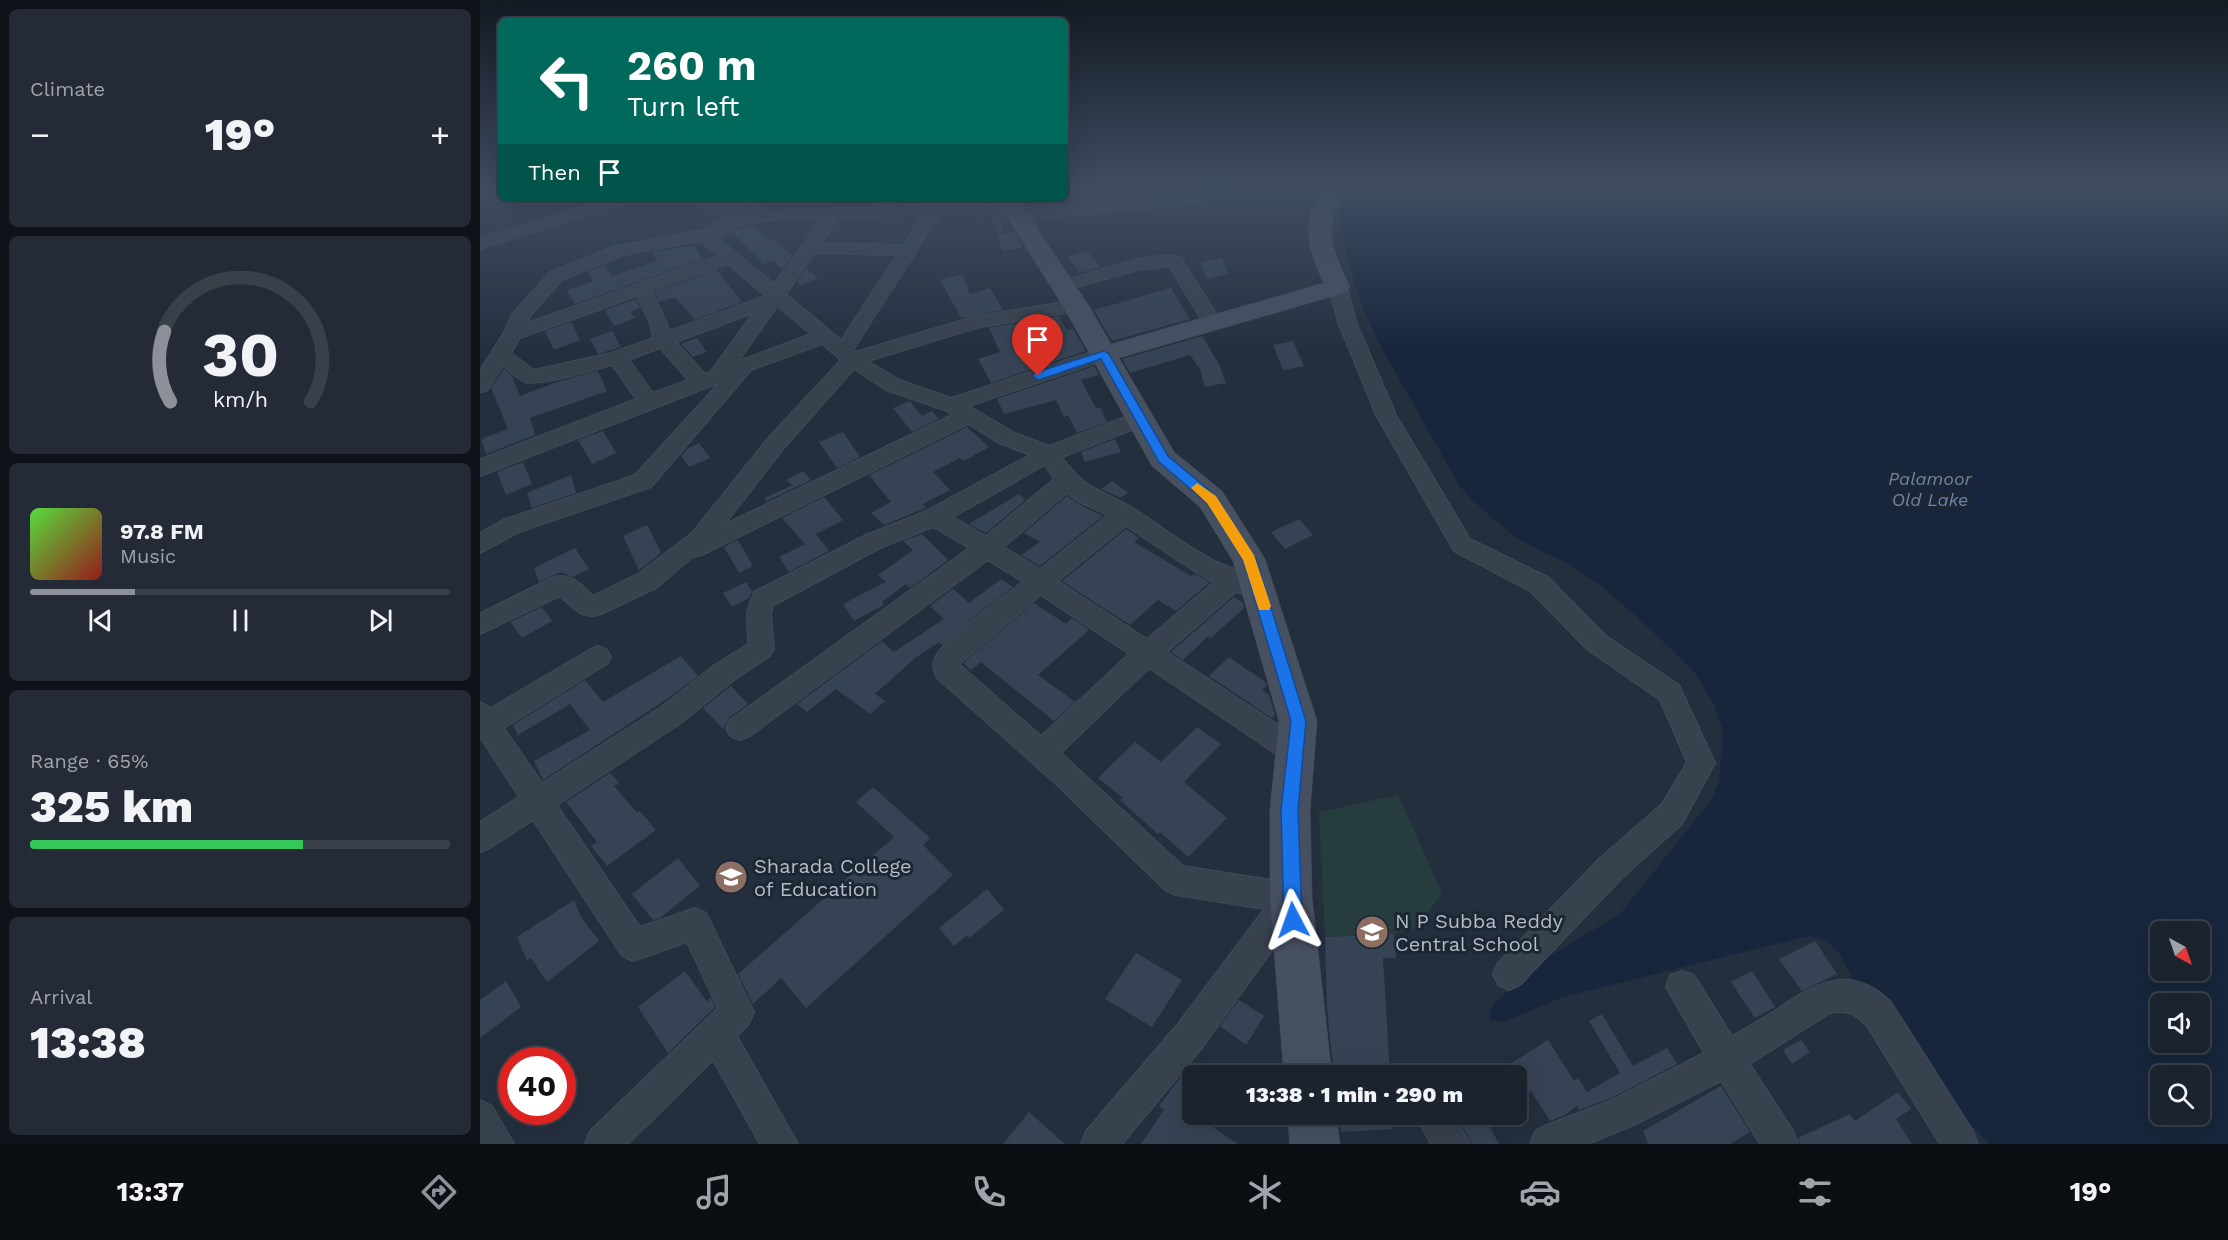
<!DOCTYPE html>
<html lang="en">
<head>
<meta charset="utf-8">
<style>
  :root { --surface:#1b232e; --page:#242b36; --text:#f1f3f6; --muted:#a0a4aa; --line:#39404a; --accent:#8c9099 }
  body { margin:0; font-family:"Work Sans",sans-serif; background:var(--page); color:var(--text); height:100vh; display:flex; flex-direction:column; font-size:22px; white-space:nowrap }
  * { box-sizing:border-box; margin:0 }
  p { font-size:20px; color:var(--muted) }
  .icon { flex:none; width:33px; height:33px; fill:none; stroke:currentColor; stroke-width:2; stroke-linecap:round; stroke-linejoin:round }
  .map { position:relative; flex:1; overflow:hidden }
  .panel { display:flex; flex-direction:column; gap:9px; padding:9px; background:#0f1319; width:480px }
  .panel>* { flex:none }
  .hud { position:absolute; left:18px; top:18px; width:570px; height:183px; border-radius:9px; box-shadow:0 6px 24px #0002,0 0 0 2px var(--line); background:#00695c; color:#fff; overflow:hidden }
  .needle { width:39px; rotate:140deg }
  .controls { position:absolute; left:1670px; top:921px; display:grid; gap:12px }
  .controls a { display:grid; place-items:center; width:60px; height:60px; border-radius:9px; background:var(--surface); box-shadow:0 6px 24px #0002,0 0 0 2px var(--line); font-size:30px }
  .speed { position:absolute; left:18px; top:1047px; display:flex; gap:12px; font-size:30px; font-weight:700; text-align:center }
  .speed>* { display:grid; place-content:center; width:78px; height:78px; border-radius:50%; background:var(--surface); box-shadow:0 6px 24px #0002,0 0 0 2px var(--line); line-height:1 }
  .speed .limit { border:9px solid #d22; background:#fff; color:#111 }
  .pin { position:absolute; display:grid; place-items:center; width:51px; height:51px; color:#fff; margin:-62px -26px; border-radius:50% 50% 50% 0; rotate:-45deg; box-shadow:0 0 6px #0007 }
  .pin .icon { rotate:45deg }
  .me { position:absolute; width:66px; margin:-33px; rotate:356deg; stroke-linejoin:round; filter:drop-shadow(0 0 4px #0008) }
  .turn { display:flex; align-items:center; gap:21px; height:126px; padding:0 30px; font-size:27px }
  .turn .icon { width:78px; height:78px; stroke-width:2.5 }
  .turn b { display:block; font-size:42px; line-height:51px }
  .then { display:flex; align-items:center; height:57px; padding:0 30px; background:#0003; gap:12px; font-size:22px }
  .big { font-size:45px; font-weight:800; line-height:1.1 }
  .panel .tile { flex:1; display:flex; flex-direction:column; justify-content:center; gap:9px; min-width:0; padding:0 21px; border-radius:9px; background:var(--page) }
  .panel .dial { align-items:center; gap:0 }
  .dial svg { height:156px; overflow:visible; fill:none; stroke:var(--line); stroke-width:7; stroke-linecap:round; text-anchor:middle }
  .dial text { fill:var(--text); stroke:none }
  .song { display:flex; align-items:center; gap:18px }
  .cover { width:72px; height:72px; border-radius:9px; background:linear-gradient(135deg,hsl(110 70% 55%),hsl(0 70% 35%)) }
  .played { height:6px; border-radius:3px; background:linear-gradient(90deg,var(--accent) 25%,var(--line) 25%) }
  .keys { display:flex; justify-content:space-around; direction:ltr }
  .heat { display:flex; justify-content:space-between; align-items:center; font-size:33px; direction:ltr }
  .charge { height:9px; border-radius:4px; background:linear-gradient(90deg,#34c759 65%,var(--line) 0) }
  .trip { position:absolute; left:702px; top:1065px; width:345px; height:60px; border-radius:9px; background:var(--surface); box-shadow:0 6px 24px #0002,0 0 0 2px var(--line); font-weight:800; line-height:60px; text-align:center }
  .tabs { display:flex; height:96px; justify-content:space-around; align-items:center; background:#0b0e12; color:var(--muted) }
  .tabs .icon { width:42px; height:42px }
  .tabs .active { color:var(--accent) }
  .tabs b { font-size:27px; color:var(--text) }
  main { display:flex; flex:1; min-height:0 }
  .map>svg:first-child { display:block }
  .green { fill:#263c3f }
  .water { fill:#17263c; fill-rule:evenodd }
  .building { fill:#364354 }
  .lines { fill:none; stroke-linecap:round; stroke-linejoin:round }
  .street-casing { stroke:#414a57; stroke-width:2 }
  .secondary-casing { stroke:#414a57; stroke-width:1 }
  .street { fill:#38414e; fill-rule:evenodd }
  .secondary { fill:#465061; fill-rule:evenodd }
  .route { fill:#1a73e8; stroke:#114b97; stroke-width:1.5 }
  .slow { fill:#f59e0b }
  .labels { text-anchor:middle; stroke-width:6; stroke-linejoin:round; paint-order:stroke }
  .water-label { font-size:18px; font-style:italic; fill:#6d86a8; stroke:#1d2633 }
  .near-poi-label { font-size:20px; fill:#b4bcc9; stroke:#1d2633; text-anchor:start }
</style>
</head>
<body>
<main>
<section class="panel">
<div class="tile"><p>Climate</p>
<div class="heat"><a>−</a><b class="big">19°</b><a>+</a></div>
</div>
<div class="tile dial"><svg viewBox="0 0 100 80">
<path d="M14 69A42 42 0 1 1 86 69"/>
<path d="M14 69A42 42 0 0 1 11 33" stroke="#8c9099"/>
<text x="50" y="56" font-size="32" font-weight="700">30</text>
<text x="50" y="72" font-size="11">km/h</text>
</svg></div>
<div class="tile">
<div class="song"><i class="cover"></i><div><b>97.8 FM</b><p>Music</p></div></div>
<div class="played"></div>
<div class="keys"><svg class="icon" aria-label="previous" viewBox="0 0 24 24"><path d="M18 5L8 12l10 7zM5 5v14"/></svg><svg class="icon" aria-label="pause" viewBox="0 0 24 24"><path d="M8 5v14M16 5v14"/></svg><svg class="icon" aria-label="next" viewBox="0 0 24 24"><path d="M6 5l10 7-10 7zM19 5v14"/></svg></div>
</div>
<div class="tile"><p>Range · 65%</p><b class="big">325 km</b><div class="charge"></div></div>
<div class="tile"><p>Arrival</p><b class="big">13:38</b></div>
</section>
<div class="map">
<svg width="1748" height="1144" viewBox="0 0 1748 1144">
  <rect width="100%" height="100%" fill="#242f3e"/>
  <polygon class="green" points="918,795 962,893 938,928 914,934 845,937 839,812"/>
  <path class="water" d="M874 191H1748V1144H1510L1479 1113 1383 997 1358 951 1346 941 1328 936 1083 997 1023 1022 1012 1020 1009 1017 1014 1003 1071 955 1140 914 1232 799 1239 782 1243 731 1234 704 1213 670 1155 615 1122 587 1085 562 1060 551 1033 535 992 500 979 485 900 345 881 304 866 253 860 217 861 207ZM1680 932H1719V970H1680ZM1680 1004H1719V1042H1680ZM1680 1076H1719V1114H1680Z"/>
  <g class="building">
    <polygon points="204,198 257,198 269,213 239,219 234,213 225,217"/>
    <polygon points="511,219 523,220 520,235 534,232 543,247 523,251 517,236 520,235"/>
    <polygon points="274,225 290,241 295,240 312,256 302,269 293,261 284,265 252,232"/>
    <polygon points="214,245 223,259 95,304 87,290 114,281 108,272 125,265 132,276 177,261 172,252"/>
    <polygon points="607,251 620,267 599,273 587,257"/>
    <polygon points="742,258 749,274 727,279 720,262"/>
    <polygon points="326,268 338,278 321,285 317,282"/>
    <polygon points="237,270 262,302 215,320 195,297 179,302 175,292"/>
    <polygon points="483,274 490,294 510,288 523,310 481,318 460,280"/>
    <polygon points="691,288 710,319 632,341 614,310"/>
    <polygon points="156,299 160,308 150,312 155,318 134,326 125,310"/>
    <polygon points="579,316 587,330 593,329 606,351 511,383 498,359 520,352 509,328"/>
    <polygon points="91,322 100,340 74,350 65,331"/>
    <polygon points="132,331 141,347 118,354 110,339"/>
    <polygon points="722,336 739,364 746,383 725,387 720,369 710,355 650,373 642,359"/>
    <polygon points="217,338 227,352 213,357 201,344"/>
    <polygon points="813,341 824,366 803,370 793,345"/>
    <polygon points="614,366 619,375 601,380 616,408 620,407 627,422 597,433 588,415 584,417 576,400 524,414 517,399"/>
    <polygon points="24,369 32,376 40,396 77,382 118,371 127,391 50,418 55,435 6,454 1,439 28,429 11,388"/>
    <polygon points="430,401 442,416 452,411 459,419 432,432 413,408"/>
    <polygon points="487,427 509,447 484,461 480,458 453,472 470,490 443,504 446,508 404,525 391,513 411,502 389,475"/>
    <polygon points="123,431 136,453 112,464 98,440"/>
    <polygon points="363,432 380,457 357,468 339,442"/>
    <polygon points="635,439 641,452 605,462 601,452"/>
    <polygon points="219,443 230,458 209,467 201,456 207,449"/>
    <polygon points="43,462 52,484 26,495 17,472"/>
    <polygon points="323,471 331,480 287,501 284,498 313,485 306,480"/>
    <polygon points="91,475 96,493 52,508 47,493"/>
    <polygon points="633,481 648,493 640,498 621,489"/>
    <polygon points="539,494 545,500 506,533 489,524"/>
    <polygon points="587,496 598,504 623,516 560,566 541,555 560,542 544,533"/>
    <polygon points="344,497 363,520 336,534 349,551 309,572 299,557 325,544 302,518"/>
    <polygon points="819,519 833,535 805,549 791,532"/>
    <polygon points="167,525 181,553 159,570 143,536"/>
    <polygon points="646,529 659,538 654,542 711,576 714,574 730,582 696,611 678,600 650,625 582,581"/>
    <polygon points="442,534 468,560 430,588 426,584 402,602 404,605 374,621 363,604 406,582 398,575 433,550 423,541"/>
    <polygon points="258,540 273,566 259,573 244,547"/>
    <polygon points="95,548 109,569 93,577 81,572 59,582 54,568"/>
    <polygon points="521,579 533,587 493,617 462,645 459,642 435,658 395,694 405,701 390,714 356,689 327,712 317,704 402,641 414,652 464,619 450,606 473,589 489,603"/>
    <polygon points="266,582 272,591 269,598 252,607 243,593"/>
    <polygon points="754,597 763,603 764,608 731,638 728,636 703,660 691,652"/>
    <polygon points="554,603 586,624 592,618 609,630 558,675 595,702 574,721 501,662 491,670 483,663"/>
    <polygon points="62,607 72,621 42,638 30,622"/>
    <polygon points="201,656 218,676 187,699 63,780 54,761 110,730 90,704 38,735 33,725 105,680 123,702"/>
    <polygon points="749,657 785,682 787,686 782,690 789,695 795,715 792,718 729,676"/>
    <polygon points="251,686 268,704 249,718 243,729 223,708"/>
    <polygon points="717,727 741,744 704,782 747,818 708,857 680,832 678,834 640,800 643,798 618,778 655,742 681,762"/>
    <polygon points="130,773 139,783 134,786 157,813 160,811 176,830 127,866 111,846 117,842 86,802"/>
    <polygon points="393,787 450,838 443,845 473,875 326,1008 301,978 273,1004 258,974 414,837 376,802"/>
    <polygon points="198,858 220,886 180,918 173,920 152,894"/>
    <polygon points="507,889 524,910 489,938 487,935 474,946 459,928"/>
    <polygon points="94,900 101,917 119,941 67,982 51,958 47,961 37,937"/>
    <polygon points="914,934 916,958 903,958 910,1076 854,1076 847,1009 845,937"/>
    <polygon points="1335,941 1357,974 1322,991 1299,959"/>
    <polygon points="656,953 702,980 672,1027 625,999"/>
    <polygon points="205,971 227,1002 231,998 235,1007 188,1053 158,1007"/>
    <polygon points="1272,971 1295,1007 1275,1018 1251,982"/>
    <polygon points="26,981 41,1007 0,1038 0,1000"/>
    <polygon points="759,1000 784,1016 766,1045 740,1026"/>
    <polygon points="1122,1014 1153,1066 1187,1048 1197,1064 1131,1098 1099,1110 1097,1106 1085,1115 1070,1121 1051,1091 1036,1101 1036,1076 1011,1076 1068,1040 1094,1081 1098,1078 1107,1092 1140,1073 1109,1021"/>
    <polygon points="1321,1040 1330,1052 1312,1064 1303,1050"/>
    <polygon points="699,1079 712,1089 712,1114 729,1114 725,1122 758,1144 661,1144 684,1110 679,1106"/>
    <polygon points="1241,1086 1270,1132 1250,1144 1168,1144 1163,1131"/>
    <polygon points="1418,1092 1431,1109 1416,1119 1432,1144 1320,1144 1318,1138 1370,1114 1375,1121"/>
    <polygon points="549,1112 585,1144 523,1144"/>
    <polygon points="858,1114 912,1114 913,1129 861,1132"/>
    <polygon points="976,1114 1003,1114 1019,1144 992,1144"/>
  </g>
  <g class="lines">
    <defs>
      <g id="street">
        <polygon points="21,191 21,198 27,198 0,206 0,196"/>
        <path d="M720 191H754C743 205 560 219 533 218 508 217 485 213 460 214L373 350 375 352 493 317 596 300 603 302 605 306 603 310 496 328 388 361 420 380 471 398 617 350H631L634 354 631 358 489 406 535 433 569 446 653 414 660 412 667 414 670 419 667 424 582 457C607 493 623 489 656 510 682 527 707 547 735 561 748 568 771 572 778 586L775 593 766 595 756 592 687 652 825 742 829 751 825 760 815 763 805 760 669 668 581 753 703 866 811 883 822 887 826 898 822 909 721 1049 642 1144H601L606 1131 697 1025 784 909 696 895 685 890 577 785 457 678C454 671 452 667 454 660 462 638 523 598 543 582L508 560 270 736 260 740 250 736 246 728 250 720 489 548 453 527 402 547 294 605 291 612 294 649 290 656 254 680 201 723 77 805 160 927 215 908 226 913 274 1012 269 1024 257 1036 318 1144H280L233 1060 148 1144H105L110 1131 238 1008 207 942 153 961 142 956 53 820 10 848 0 852V822L39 797 0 737V702L11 708 109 650 118 646 127 650 131 657 127 664 24 728 62 783 181 707 236 664 268 644 267 612 274 592 386 535 446 511 550 455 519 443 488 424 222 555 213 557 176 588 119 615C102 620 92 607 80 596L0 634V613L74 577C91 572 101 585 113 596L158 574 212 533 288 438 361 360 342 344 271 370 171 487 39 532 0 553V533L23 520 155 475 239 383 0 476V459L156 399 132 365C115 370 60 387 45 382 37 379 30 371 23 366L7 391 0 392V370L23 334 33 313 70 272 133 247 227 229 234 222 273 214 259 198H276L288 211 484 203 534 208 693 196ZM443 215 423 245 341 243 359 218ZM342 219 294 284 238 238C263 216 309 220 342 219ZM221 241 238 256 47 323 51 315 82 280 143 255ZM334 253 417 255 361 340 306 294ZM248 264 285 296 190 331 172 291ZM157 296 170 323 173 338 131 353 54 370 31 353 40 338ZM297 306 331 334 259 361ZM273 313 231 371 225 374 196 342ZM180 348 208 380 173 393 149 360ZM374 369 406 390 467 411 472 415 245 524 304 448ZM565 465 574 479 506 536 473 517ZM587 493 599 502 628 515 560 569 524 547ZM646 526 717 573 734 582 667 639 578 581ZM561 595 649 654 561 736 479 664Z"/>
        <polygon points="131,198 156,198 154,201 0,249 0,238"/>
        <polygon points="686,255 701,258 742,323 740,327 726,327 689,266 658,270 583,291 577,290 574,286 577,282 658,259"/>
        <polygon points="858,282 864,283 867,287 876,322 916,415 990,539 1068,577 1126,636 1199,685 1235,763 1202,824 1142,878 1040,985 1029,990 1018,985 1013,974 1018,963 1120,858 1182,804 1207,762 1180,700 1108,650 1050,591 974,551 896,415 858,322 849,287 852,283"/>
        <path d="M1202 971 1214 975 1252 1036C1267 1028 1282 1019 1296 1010 1336 983 1370 962 1411 1002L1493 1131 1498 1144H1460L1387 1026C1376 1014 1367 1010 1350 1013L1270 1064 1313 1131 1318 1144H1280L1241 1081 1156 1124 1108 1144H1050L1055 1131 1064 1126 1132 1100 1224 1053 1186 987 1190 975Z"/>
        <polygon points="0,1100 12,1106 34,1144 0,1144"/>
        <polygon points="941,1114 973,1114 990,1144 951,1144 938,1120"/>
      </g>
      <g id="secondary">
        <path d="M842 191H865C841 226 853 252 870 287L867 292 639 358 694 452 742 491 785 559 837 721 830 810 832 898 852 1076H804L790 898V810L799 721 753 561 720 507 672 466 583 306 515 198H537L609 306 631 344 844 283C829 252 819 221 842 191Z"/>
        <polygon points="808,1114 856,1114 860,1144 810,1144"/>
      </g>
    </defs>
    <use href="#street" class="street-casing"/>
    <use href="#secondary" class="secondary-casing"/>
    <use href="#street" class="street"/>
    <use href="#secondary" class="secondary"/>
  </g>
  <linearGradient id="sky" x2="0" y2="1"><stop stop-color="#141a22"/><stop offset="0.54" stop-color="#3f4d63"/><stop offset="1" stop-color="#3f4d63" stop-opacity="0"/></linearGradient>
  <rect width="1748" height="351" fill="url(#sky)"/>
  <polygon class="route" points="624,351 629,354 688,456 736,496 776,559 826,721 818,810 822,920 820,926 813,929 807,926 804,920 801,810 811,721 763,560 727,503 679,462 621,359 558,380 553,376 554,373"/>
  <polygon class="slow" points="717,483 736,496 774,555 791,606 789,610 779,610 763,560 727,503 711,488"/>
  <defs>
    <symbol id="university-disc" viewBox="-11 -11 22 22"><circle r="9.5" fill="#8d6e63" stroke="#1d2633"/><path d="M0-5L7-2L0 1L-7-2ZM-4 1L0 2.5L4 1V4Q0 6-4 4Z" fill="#fff"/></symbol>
    <symbol id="school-disc" viewBox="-11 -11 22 22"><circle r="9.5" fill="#8d6e63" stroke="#1d2633"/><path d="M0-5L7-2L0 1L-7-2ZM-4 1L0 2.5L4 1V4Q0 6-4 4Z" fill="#fff"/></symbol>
  </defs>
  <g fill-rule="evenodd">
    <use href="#university-disc" x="232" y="858" width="38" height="38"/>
    <use href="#school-disc" x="873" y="913" width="38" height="38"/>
  </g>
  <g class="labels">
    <g class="water-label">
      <text x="1450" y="485">Palamoor<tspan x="1450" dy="21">Old Lake</tspan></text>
    </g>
    <g class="near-poi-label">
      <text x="274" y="873">Sharada College<tspan x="274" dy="23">of Education</tspan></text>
      <text x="915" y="928">N P Subba Reddy<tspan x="915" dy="23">Central School</tspan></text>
    </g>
  </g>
</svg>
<div class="controls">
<a><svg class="needle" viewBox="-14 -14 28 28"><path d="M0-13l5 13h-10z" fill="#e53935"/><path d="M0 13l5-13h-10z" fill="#a0a4aa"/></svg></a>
<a><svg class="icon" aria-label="sound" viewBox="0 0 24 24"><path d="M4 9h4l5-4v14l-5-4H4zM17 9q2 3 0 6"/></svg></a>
<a><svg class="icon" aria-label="search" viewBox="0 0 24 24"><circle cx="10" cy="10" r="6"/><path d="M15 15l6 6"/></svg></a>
</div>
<div class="speed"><div class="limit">40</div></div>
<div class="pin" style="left:558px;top:376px;background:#d93025"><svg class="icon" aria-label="arrive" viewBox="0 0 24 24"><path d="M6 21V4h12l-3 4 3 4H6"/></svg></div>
<svg class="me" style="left:813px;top:920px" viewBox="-20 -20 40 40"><path d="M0-17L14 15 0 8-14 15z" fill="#1a73e8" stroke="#fff" stroke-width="4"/></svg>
<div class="trip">13:38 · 1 min · 290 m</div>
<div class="hud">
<div class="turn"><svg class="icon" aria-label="left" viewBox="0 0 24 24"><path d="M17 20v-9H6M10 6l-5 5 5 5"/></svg><div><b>260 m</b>Turn left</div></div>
<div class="then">Then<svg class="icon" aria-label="arrive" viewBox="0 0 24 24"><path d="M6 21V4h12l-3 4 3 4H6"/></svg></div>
</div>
</div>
</main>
<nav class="tabs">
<b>13:37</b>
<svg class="icon active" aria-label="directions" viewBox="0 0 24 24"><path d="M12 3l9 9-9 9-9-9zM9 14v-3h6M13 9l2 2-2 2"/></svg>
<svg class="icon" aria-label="music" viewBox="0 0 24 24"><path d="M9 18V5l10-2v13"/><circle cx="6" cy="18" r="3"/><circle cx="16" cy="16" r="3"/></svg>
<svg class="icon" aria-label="phone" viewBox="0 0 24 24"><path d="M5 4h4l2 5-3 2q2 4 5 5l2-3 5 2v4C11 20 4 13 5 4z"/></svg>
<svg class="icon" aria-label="climate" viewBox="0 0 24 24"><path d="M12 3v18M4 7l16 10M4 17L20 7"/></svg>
<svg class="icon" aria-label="car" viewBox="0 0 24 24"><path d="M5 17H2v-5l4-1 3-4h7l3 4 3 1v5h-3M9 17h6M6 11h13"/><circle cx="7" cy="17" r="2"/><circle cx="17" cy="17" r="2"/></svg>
<svg class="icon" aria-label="filters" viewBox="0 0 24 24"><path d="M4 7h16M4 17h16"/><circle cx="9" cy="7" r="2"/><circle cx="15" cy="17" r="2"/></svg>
<b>19°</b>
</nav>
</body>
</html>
